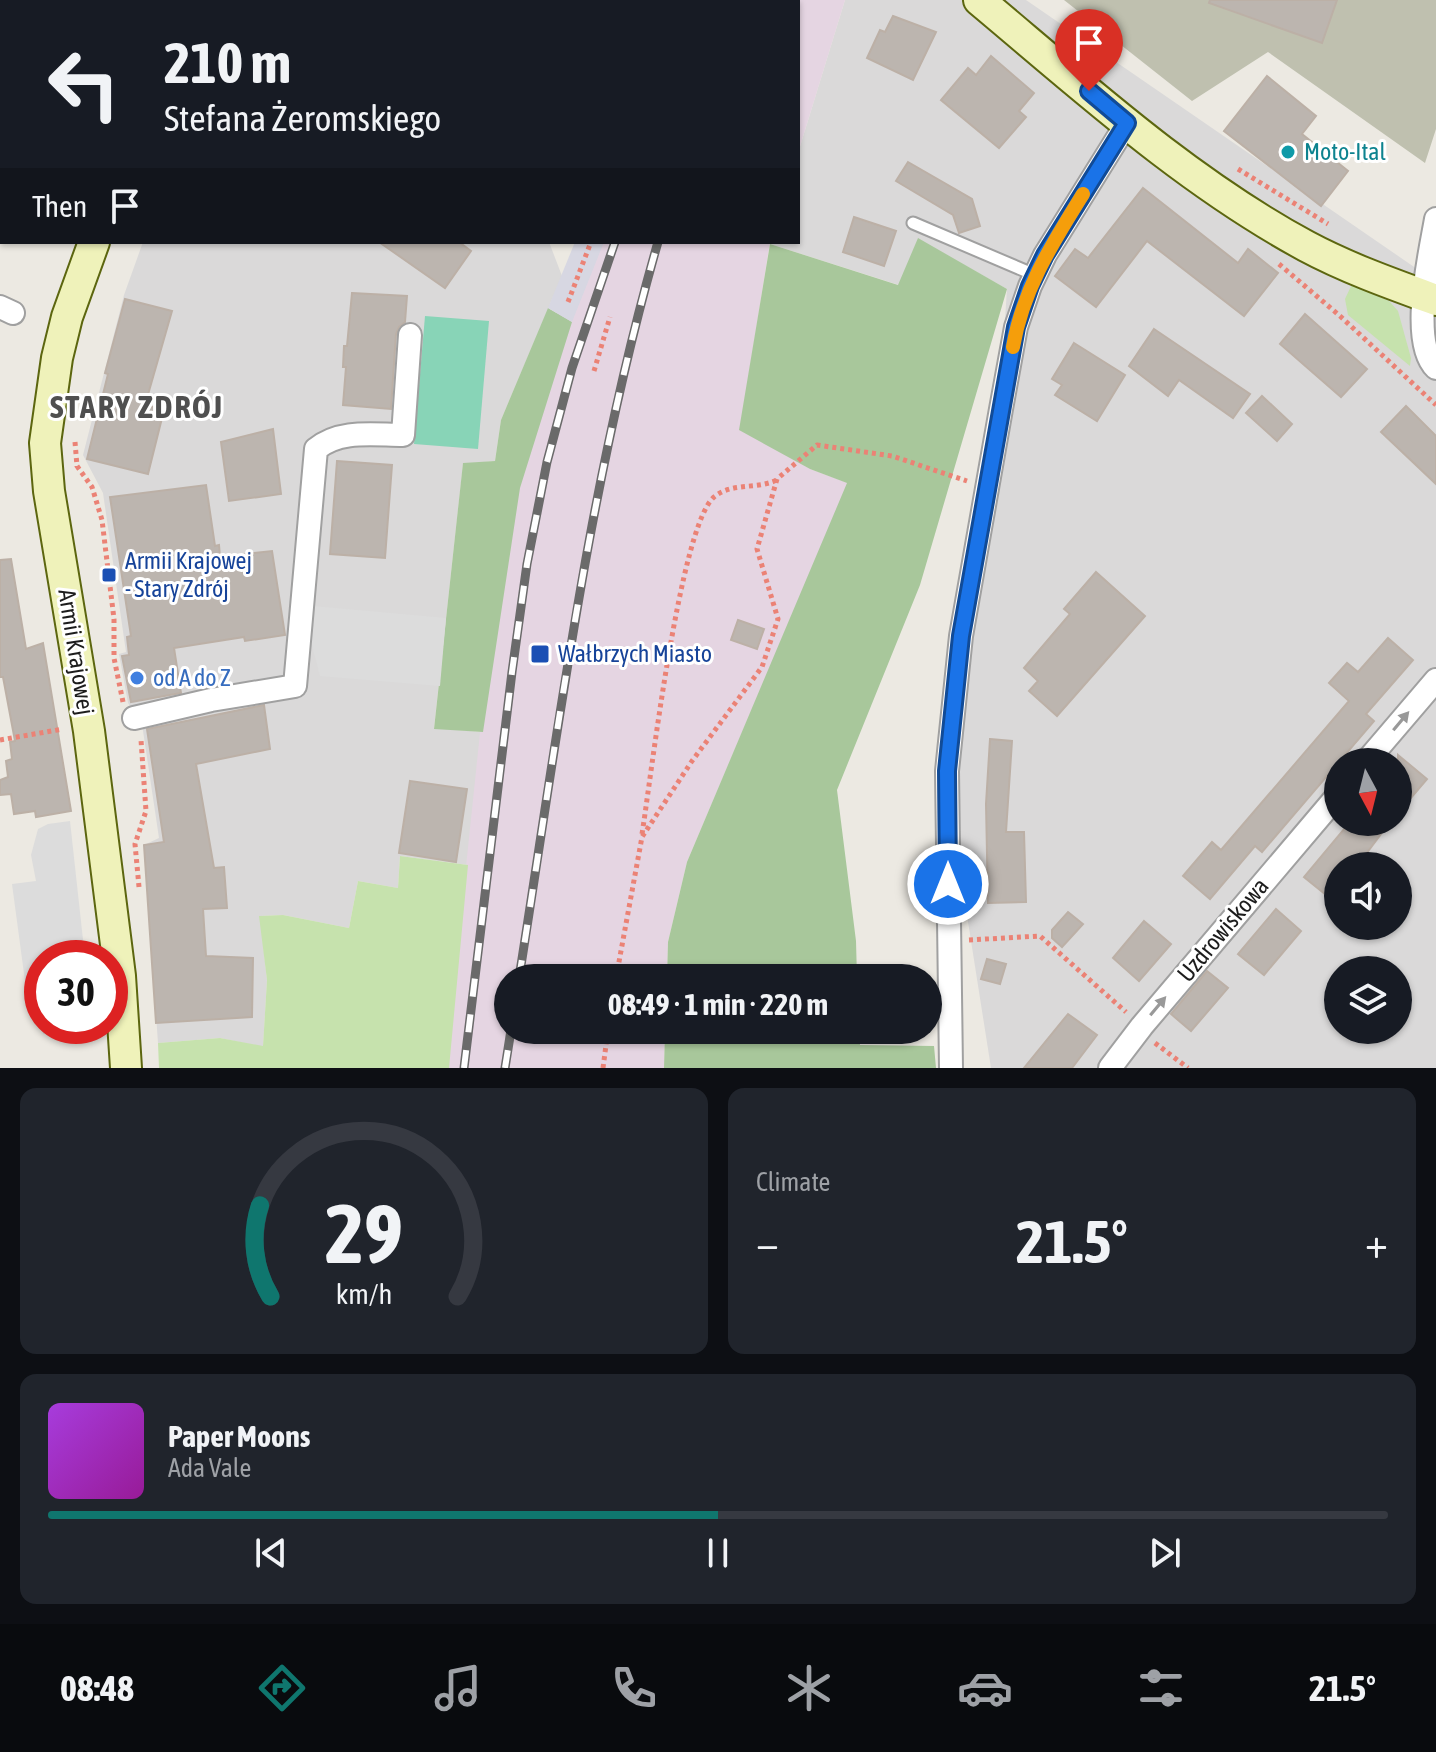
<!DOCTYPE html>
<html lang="en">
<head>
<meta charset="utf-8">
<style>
  :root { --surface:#171b24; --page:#20242c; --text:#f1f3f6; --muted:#9ea1a6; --line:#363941; --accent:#0f766e }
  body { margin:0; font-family:"Asap Condensed",sans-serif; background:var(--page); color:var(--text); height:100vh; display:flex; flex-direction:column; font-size:30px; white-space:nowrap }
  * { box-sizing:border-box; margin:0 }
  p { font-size:26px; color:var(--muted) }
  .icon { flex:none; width:44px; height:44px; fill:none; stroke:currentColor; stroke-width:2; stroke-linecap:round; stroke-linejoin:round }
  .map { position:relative; height:1068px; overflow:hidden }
  .side { display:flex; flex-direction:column; gap:20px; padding:20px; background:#0d0f14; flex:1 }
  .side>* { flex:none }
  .hud { position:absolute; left:0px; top:0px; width:800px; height:244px; box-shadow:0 2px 6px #0004; background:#171b24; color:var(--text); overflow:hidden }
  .needle { width:52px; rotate:173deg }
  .fabs { position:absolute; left:1324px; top:748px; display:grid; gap:16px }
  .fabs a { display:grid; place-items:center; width:88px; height:88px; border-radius:50%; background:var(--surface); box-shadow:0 2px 6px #0004; font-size:40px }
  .speed { position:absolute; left:24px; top:940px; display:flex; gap:16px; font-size:40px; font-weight:700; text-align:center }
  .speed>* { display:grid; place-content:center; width:104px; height:104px; border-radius:50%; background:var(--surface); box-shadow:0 2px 6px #0004; line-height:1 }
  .speed .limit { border:12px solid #d22; background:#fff; color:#111 }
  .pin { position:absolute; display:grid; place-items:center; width:68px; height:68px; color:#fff; margin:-82px -34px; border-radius:50% 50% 50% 0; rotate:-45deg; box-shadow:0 0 8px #0007 }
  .pin .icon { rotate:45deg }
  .me { position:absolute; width:88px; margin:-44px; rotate:0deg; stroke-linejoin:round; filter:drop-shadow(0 0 6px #0008) }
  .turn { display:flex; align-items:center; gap:28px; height:168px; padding:0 32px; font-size:36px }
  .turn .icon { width:104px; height:104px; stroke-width:2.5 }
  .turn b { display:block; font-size:56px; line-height:68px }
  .then { display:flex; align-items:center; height:76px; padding:0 32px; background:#0003; gap:16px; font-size:30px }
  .big { font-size:60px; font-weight:700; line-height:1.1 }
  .side .card { flex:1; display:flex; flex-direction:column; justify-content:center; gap:12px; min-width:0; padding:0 28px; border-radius:16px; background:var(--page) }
  .side .dial { align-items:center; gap:0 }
  .dial svg { height:208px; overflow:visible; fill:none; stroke:var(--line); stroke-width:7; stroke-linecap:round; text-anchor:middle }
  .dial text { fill:var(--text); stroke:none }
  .song { display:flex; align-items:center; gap:24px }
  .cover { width:96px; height:96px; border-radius:12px; background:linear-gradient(135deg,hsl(280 70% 55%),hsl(300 70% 35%)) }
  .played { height:8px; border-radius:4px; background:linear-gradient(90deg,var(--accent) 50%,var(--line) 50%) }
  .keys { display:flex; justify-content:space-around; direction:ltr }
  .heat { display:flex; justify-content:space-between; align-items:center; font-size:44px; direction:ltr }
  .side .tiles { flex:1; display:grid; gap:20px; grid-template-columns:1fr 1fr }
  .card:last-child { grid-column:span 2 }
  .trip { position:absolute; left:494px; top:964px; width:448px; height:80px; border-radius:40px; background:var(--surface); box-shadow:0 2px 6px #0004; font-weight:700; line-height:80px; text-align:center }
  .dock { display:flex; height:128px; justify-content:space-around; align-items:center; background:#090b0e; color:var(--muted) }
  .dock .icon { width:56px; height:56px }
  .dock .on { color:var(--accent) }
  .dock b { font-size:36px; color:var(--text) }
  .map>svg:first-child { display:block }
  .residential { fill:#dad9d9; fill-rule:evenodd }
  .industrial { fill:#e5d5e2 }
  .construction { fill:#bfc0af }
  .grass { fill:#c6e2ad }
  .forest { fill:#a8c79b }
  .pitch { fill:#88d4b7 }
  .parking { fill:#dcdcdc }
  .plaza { fill:#d7d7e2 }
  .building { fill:#bcb5af; stroke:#bcb0a6; stroke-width:2 }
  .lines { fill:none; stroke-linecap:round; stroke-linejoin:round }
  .lane-casing { stroke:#a0a0a0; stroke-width:15 }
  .street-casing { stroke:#a0a0a0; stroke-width:26 }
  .secondary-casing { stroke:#5c660f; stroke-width:34 }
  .path { stroke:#eb8275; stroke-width:5; stroke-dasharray:4 4; stroke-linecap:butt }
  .lane { stroke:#fff; stroke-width:11 }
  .street { stroke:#fff; stroke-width:22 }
  .secondary { stroke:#eff2ba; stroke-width:30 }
  .rail-casing { stroke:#6a6a6a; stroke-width:9 }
  .rail { stroke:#fff; stroke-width:6; stroke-dasharray:18; stroke-linecap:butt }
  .oneway { fill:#999 }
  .route-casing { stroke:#114b97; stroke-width:20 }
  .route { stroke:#1a73e8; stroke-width:14 }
  .slow { stroke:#f59e0b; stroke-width:14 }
  .culture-dot { fill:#0f9aa8; stroke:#fff; stroke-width:3 }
  .transit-dot { fill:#1a4fb4; stroke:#fff; stroke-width:3 }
  .shop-dot { fill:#3f7fe0; stroke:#fff; stroke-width:3 }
  .labels { text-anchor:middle; stroke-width:6; stroke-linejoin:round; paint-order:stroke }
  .culture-label { font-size:24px; fill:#0d838f; stroke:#fff; text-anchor:start }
  .transit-label { font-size:24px; fill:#164399; stroke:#fff; text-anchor:start }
  .street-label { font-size:24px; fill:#1c1c1c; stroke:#fff }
  .shop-label { font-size:24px; fill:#366cbe; stroke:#fff; text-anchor:start }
  .district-label { font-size:32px; font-weight:bold; letter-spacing:2px; fill:#4f4f4f; stroke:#fff }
</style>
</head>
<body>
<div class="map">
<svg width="1436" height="1068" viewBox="0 0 1436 1068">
  <rect width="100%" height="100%" fill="#ece9e2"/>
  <g class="residential">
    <path d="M845 0H1026L1436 282V1068H991L944 769 1000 396 1007 289 918 239 899 285 770 244V242H798V153ZM1338 762H1398V822H1338ZM1338 866H1398V926H1338ZM1338 970H1398V1030H1338Z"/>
    <polygon points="143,242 549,242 562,276 501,420 495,461 463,464 434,728 483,732 468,865 400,856 398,888 358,881 349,928 283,915 260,916 267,980 263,1047 220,1038 158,1043 144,845 159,838 142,724 128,703 119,654 126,652 103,493 83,455 124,295"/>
  </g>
  <g class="industrial">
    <polygon points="673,0 845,0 798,153 798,2 672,2"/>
    <polygon points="576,242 770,242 740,429 810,469 848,483 687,862 668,942 667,978 508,978 508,1030 665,1030 664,1068 445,1068 502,522"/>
  </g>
  <polygon class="construction" points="1064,0 1436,0 1436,129 1425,163 1268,52 1192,101"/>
  <g class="grass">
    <polygon points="1352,284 1389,301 1398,311 1411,358 1410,366 1348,315 1345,299"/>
    <polygon points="400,856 468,865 449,1068 159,1068 158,1043 220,1038 263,1046 267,980 259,916 283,915 349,928 358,881 398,888"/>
  </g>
  <g class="forest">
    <polygon points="918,238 1007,289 920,585 837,790 856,941 857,978 667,978 668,942 687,862 847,483 810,469 739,430 770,244 898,285"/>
    <polygon points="548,308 572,322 520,488 483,732 434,729 463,463 495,461 501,420"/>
    <polygon points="665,1030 859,1030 860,1045 934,1046 936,1068 664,1068"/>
  </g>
  <polygon class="pitch" points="425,316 489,321 478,449 414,444"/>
  <g class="parking">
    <polygon points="313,606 446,618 440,686 320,676 309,634"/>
    <polygon points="70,821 85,958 42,958 42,1026 88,1026 89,1033 43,1034 39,996 27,996 12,884 36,881 31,855 38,829 48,824"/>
  </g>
  <polygon class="plaza" points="575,242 604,242 572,322 548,308"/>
  <g class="building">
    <polygon points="1210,0 1337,0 1322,43 1209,3"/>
    <polygon points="893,16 936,32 913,80 867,58 880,30 885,32"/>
    <polygon points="991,56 1034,93 1019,111 1026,117 999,148 941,100 968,68 976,75"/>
    <polygon points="1267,76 1316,116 1302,134 1348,171 1321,206 1224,131"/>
    <polygon points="908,162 972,199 980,226 959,233 953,215 896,181"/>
    <polygon points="1143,188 1238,263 1248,249 1278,273 1244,316 1147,241 1096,307 1055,276 1075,249 1088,258"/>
    <polygon points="854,217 896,231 884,266 843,252"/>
    <polygon points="379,242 459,242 471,251 445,288"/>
    <polygon points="352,293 407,296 405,322 399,327 396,334 391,409 343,405 346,367 343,367 344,346 347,346"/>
    <polygon points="125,299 172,311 145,405 164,410 148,474 87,459 108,374 105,373"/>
    <polygon points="1305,314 1367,369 1341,397 1280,344"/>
    <polygon points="1154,329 1250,394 1233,418 1179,380 1168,396 1129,366"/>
    <polygon points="1074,343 1125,375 1097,421 1055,395 1062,385 1052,379"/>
    <polygon points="1262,396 1292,424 1277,441 1246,413"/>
    <polygon points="1406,406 1436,436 1436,484 1381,432"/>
    <polygon points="273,429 281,494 229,501 221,442"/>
    <polygon points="337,461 392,465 385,558 330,554"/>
    <polygon points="206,485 215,546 219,545 220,557 272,551 285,635 245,641 244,637 174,648 181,693 131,702 122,656 129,655 127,637 131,636 110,497"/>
    <polygon points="11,559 26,649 43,643 71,811 36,817 35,811 14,814 11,794 0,795 0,780 8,777 6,761 12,759 10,742 15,741 3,677 0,677 0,560"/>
    <polygon points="1096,572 1145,616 1057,716 1029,691 1038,681 1024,668 1070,614 1064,609"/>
    <polygon points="738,620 764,629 757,649 731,640"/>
    <polygon points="1388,638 1413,660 1366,714 1374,721 1262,852 1255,846 1210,899 1183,876 1212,842 1221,850 1349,701 1329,683 1347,663 1358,672"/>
    <polygon points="264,705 270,749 196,764 214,868 224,867 227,908 203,909 206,956 253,958 252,1017 156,1023 144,845 164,842 147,729"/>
    <polygon points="990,739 1012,741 1006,832 1024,832 1026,902 988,903 986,804"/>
    <polygon points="1398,755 1427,779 1398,813"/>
    <polygon points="410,781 467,789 456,862 399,853"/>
    <polygon points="1350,822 1390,822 1357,866 1338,866 1338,889 1330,898 1304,877"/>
    <polygon points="1276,909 1301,931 1264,975 1238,954"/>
    <polygon points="1068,912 1083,924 1062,947 1052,938 1052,930"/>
    <polygon points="1144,921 1171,944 1139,981 1113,958"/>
    <polygon points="987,959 1006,964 1000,984 981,979"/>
    <polygon points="1207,971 1228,988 1191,1031 1171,1014"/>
    <polygon points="1068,1014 1097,1035 1072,1068 1024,1068"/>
  </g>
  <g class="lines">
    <defs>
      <g id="lane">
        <polyline points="591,2 592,0"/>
        <polyline points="913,223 1035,275"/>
      </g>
      <g id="street">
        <path d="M1436 219C1430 254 1409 342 1436 368"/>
        <polyline points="0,307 13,313"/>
        <path d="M134 718 211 700 295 686 316 449C340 429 374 435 403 435L410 335"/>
        <polyline points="1366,762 1436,680"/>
        <polyline points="951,1068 947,771 961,636 1001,409 1016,327 1030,286 1045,255 1127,123"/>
        <polyline points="1110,1068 1142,1026 1338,795"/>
      </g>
      <g id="secondary">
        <path d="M979 0C1083 87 1186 181 1306 246 1347 268 1392 284 1436 300"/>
        <polyline points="251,2 253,0"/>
        <polyline points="94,242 67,317 57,358 45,443 49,491 89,731 120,976 126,1068"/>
      </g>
    </defs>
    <use href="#lane" class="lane-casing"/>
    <use href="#street" class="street-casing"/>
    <use href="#secondary" class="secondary-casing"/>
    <g class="path">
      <polyline points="218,2 219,0"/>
      <polyline points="561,2 561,0"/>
      <polyline points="700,2 701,0"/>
      <polyline points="1238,169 1328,224"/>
      <polyline points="1279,264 1340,316 1436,405"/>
      <polyline points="568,302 591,242"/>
      <polyline points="594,371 610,317"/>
      <polyline points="75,442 77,466 92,487 102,520 114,619 114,658 123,702"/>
      <polyline points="0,740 63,729"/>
      <path d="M642 834C651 778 680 526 714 497 732 482 755 490 777 480"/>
      <polyline points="139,887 135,844 146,811 141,740"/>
      <polyline points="969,940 1040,936 1126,1012"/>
      <polyline points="616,978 642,837 692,761 762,667 778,619 757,549 777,479 817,445 892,456 967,481"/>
      <polyline points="1155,1043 1188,1068"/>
      <polyline points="603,1068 608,1030"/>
    </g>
    <use href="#lane" class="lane"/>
    <use href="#street" class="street"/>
    <use href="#secondary" class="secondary"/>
    <defs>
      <g id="rail">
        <polyline points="718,2 719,0"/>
        <polyline points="743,2 744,0"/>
        <path d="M519 978C558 732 589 482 658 242"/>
        <polyline points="464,1068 512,672 527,564 547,462 572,368 615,242"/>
        <polyline points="505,1068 511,1030"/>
      </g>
    </defs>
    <use href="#rail" class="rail-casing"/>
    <use href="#rail" class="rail"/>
  </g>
  <defs><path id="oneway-solid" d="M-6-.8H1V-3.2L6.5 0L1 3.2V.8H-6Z" transform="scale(2)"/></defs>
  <g class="oneway">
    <use href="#oneway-solid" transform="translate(1401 721) rotate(-50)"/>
    <use href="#oneway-solid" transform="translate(1158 1006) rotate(-50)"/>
  </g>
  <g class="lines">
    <defs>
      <polyline id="route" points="948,884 947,771 961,636 1016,327 1030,286 1045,255 1127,123 1089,91"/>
    </defs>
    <use href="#route" class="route-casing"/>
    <use href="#route" class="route"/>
    <path class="slow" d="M1013 347C1023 289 1052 244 1083 194"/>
  </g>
  <circle class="culture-dot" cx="1288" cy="152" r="8"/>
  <g class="transit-dot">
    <rect x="101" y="567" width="16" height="16" rx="4"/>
    <rect x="530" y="644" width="20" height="20" rx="4"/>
  </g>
  <circle class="shop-dot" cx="137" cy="678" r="8"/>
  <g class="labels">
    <g class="culture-label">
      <text x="1304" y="160">Moto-Ital</text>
    </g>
    <g class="transit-label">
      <text x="125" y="569">Armii Krajowej<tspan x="125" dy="28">- Stary Zdrój</tspan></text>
      <text x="558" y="662">Wałbrzych Miasto</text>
    </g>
    <g class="street-label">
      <text transform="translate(76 652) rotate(81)" y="8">Armii Krajowej</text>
      <text transform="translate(1223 930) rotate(-50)" y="8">Uzdrowiskowa</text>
    </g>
    <g class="shop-label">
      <text x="153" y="686">od A do Z</text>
    </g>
    <g class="district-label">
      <text x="137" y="418">STARY ZDRÓJ</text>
    </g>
  </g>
</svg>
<div class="fabs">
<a><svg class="needle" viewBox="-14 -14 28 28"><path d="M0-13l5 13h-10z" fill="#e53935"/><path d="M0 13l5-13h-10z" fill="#9ea1a6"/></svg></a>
<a><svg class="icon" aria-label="sound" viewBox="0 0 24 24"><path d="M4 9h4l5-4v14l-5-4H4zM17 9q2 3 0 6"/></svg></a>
<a><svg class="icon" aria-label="layers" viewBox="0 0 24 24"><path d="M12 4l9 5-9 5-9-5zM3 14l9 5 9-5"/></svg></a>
</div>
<div class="speed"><div class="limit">30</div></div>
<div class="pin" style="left:1089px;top:91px;background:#d93025"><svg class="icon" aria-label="arrive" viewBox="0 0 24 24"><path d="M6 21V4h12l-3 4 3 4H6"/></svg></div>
<svg class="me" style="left:948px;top:884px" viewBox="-20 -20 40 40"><circle r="17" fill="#1a73e8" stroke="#fff" stroke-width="3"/><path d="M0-11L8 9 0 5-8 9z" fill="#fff"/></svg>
<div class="trip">08:49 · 1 min · 220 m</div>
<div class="hud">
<div class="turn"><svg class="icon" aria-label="left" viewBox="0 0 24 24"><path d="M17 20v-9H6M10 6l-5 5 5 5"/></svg><div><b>210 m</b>Stefana Żeromskiego</div></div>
<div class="then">Then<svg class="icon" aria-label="arrive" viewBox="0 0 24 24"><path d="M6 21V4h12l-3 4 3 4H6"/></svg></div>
</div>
</div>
<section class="side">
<div class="tiles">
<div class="card dial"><svg viewBox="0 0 100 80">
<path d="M14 69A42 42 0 1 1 86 69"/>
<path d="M14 69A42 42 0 0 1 10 34" stroke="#0f766e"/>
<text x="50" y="56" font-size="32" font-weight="700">29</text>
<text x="50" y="72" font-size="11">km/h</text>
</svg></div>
<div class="card"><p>Climate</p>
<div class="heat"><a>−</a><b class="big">21.5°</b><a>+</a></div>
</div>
<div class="card">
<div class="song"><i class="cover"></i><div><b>Paper Moons</b><p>Ada Vale</p></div></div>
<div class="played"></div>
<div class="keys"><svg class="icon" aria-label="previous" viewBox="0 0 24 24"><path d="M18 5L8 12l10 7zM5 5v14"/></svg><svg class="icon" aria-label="pause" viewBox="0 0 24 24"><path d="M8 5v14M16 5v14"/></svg><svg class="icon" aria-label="next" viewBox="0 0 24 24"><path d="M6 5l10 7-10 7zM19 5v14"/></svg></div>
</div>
</div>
</section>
<nav class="dock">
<b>08:48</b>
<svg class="icon on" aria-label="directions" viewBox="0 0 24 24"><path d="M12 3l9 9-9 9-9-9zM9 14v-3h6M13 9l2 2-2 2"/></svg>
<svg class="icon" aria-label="music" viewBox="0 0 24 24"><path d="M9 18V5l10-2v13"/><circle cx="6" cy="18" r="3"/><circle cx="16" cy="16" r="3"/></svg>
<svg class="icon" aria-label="phone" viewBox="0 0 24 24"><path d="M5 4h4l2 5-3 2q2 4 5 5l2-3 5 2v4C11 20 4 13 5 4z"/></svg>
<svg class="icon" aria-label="climate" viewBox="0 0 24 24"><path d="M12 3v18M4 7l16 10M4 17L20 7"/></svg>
<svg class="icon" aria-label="car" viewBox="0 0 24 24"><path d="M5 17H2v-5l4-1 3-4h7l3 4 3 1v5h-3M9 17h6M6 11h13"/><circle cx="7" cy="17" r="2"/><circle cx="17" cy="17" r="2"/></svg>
<svg class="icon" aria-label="filters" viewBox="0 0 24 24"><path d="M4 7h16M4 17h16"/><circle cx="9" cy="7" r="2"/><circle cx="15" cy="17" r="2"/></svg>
<b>21.5°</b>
</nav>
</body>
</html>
